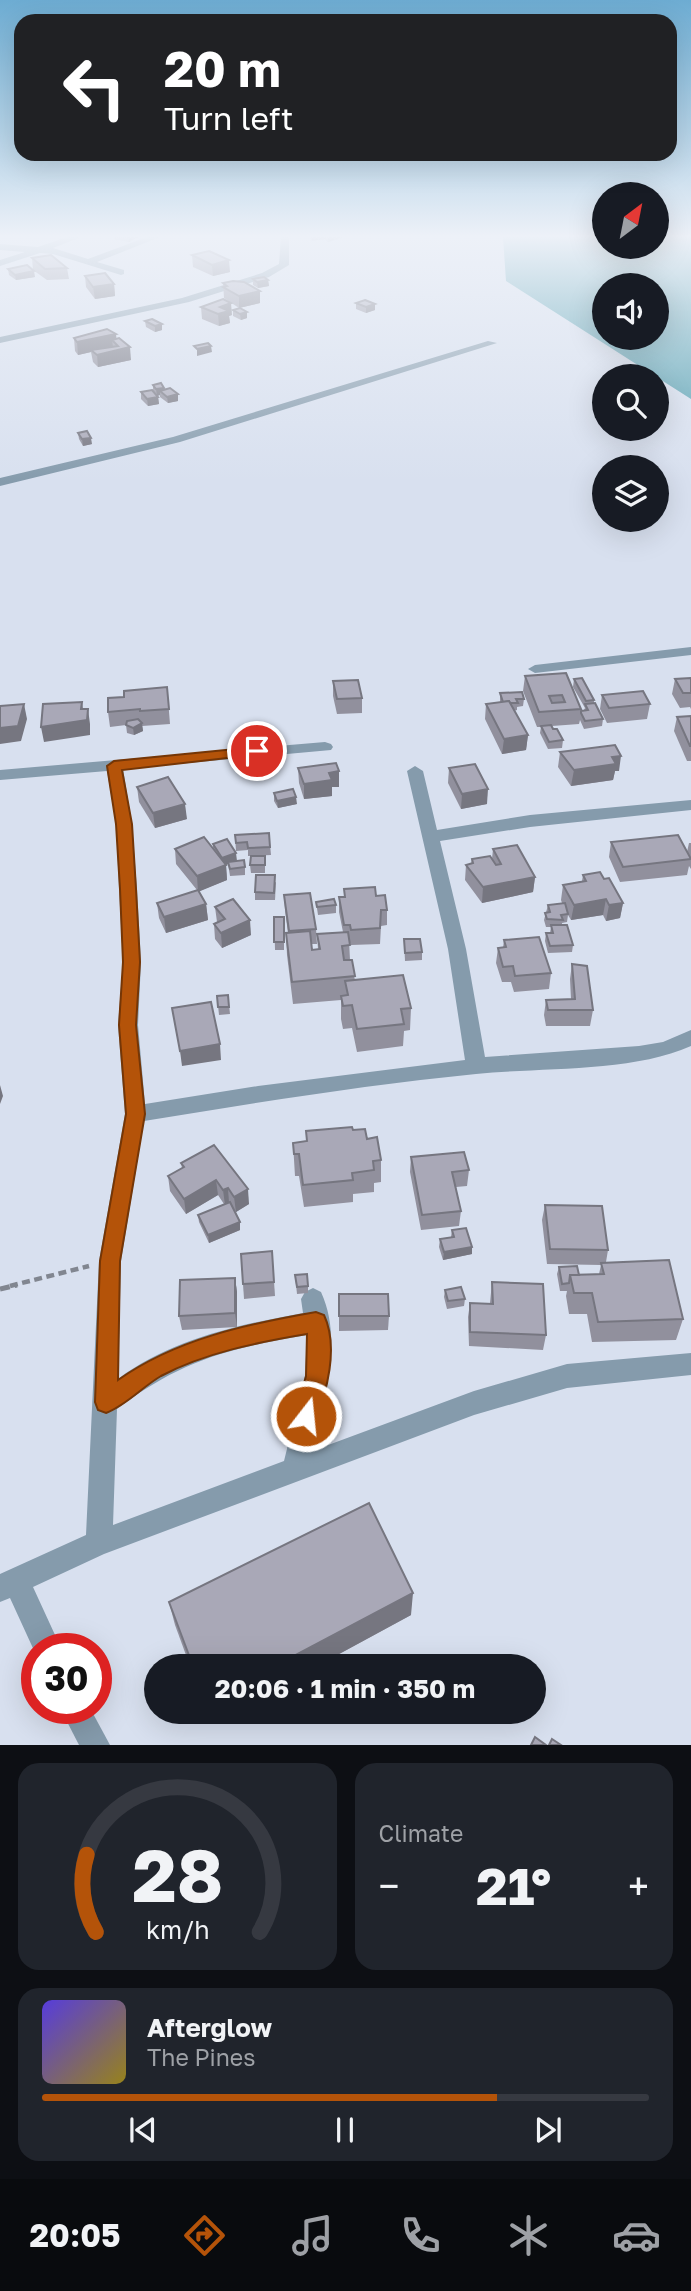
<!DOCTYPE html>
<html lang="en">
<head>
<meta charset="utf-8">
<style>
  :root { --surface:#171b24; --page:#20242c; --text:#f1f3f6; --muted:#9ea1a6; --line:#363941; --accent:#b45309 }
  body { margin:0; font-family:"Golos Text",sans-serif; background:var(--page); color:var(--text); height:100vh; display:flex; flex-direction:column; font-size:26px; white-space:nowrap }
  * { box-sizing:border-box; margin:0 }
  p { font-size:23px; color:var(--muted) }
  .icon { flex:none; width:38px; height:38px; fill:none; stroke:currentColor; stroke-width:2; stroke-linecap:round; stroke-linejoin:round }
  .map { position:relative; height:1745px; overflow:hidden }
  .sheet { display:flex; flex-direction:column; gap:18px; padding:18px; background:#0d0f14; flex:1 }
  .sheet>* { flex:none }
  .banner { position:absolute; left:14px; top:14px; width:663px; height:147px; border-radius:21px; box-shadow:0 7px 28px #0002; background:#202124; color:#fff; overflow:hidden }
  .needle { width:46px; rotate:32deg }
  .controls { position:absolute; left:592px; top:182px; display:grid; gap:14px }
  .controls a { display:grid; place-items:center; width:77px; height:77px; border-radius:50%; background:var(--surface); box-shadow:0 7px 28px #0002; font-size:35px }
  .speed { position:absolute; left:21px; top:1633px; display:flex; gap:14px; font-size:35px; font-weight:700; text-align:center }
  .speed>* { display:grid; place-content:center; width:91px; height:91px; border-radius:50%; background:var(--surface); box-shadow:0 7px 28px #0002; line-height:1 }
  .speed .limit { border:10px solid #d22; background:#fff; color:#111 }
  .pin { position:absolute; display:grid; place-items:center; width:60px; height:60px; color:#fff; margin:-30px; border:4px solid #fff; border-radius:50%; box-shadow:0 2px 7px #0007 }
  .me { position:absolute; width:77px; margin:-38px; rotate:16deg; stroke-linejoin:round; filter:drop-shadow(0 0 5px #0008) }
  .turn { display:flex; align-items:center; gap:24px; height:147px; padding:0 35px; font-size:32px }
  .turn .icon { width:91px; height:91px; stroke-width:2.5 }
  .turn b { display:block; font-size:49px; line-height:60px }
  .big { font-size:52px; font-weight:700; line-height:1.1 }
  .sheet .widget { flex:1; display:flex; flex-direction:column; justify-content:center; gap:10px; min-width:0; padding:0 24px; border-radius:21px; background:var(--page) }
  .sheet .dial { align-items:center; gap:0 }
  .dial svg { height:182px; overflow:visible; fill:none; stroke:var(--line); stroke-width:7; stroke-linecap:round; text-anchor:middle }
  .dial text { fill:var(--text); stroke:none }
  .song { display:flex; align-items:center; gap:21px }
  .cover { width:84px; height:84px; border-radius:10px; background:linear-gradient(135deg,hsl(250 70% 55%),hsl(50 70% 35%)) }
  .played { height:7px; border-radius:4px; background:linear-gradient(90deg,var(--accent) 75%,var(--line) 75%) }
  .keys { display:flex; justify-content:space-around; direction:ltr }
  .heat { display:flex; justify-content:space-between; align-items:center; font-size:38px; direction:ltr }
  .sheet .tiles { flex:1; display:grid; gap:18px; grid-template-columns:1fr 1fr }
  .widget:last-child { grid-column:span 2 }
  .trip { position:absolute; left:144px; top:1654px; width:402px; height:70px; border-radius:35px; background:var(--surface); box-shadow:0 7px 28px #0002; font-weight:700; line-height:70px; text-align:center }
  .tabs { display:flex; height:112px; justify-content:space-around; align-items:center; background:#090b0e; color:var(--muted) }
  .tabs .icon { width:49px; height:49px }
  .tabs .on { color:var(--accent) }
  .tabs b { font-size:32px; color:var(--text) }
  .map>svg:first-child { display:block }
  .water { fill:#55a0b1; fill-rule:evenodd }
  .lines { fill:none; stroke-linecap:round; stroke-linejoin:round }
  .path-far1 { stroke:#818690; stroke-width:4.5; stroke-dasharray:8 4.5; stroke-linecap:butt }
  .path { stroke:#818690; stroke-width:5; stroke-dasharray:10 5; stroke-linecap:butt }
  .minor { fill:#859bac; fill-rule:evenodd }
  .wall { fill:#91909d }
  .shaded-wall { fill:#767680 }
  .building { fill:#a9a8b7; stroke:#767680; stroke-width:2; fill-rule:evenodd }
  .route { fill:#b45309; stroke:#753606; stroke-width:2 }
</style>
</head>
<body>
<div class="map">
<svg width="691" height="1745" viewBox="0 0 691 1745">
  <rect width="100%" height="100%" fill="#d8e0ef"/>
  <path class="water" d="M503 237H604V247H656V237H691V399L506 281ZM604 285H656V338H604Z"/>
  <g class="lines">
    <polyline class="path-far1" points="10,1286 89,1266"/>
    <polyline class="path" points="0,1289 17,1285"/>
    <g class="minor">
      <polygon points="67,237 81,237 53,248 88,259 147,237 160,237 97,262 124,270 124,274 121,275 53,254 40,253 0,266 0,260 25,252 0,250 0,244 38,247"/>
      <polygon points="281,237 289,237 289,265 269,277 189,302 0,343 0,337 182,298 262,273 279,264"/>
      <polygon points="488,341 497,343 180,442 0,486 0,478 173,437"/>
      <polygon points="691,647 691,655 535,673 528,669 535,665"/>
      <path d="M325 742 331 744 333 747 331 750 123 769 132 824 137 889 141 962 138 1025 145 1104 258 1086 465 1060 448 949 407 771 415 766 423 771 437 830 530 815 691 800V810L530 827 440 841 466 949 485 1057 639 1046 663 1042 691 1030V1046C630 1073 543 1067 476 1074 365 1085 254 1103 144 1121L121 1261 118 1379C172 1339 238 1325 303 1313L301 1299 305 1292 313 1288 321 1292C344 1342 323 1401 312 1451L474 1391 567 1364 691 1353V1375L567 1388 474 1415 104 1554 33 1587 61 1648H37V1657L10 1598 0 1602V1574L86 1535 99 1261 125 1114 118 1025 123 962 119 889 116 824 107 771 0 780V770ZM307 1335 305 1376 284 1461 113 1525 117 1409C182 1360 227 1349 307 1335Z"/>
      <polygon points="60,1708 90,1708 110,1745 79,1745"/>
    </g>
  </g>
  <g class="wall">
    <polygon points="114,237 138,237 129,242 114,239"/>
    <polygon points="309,237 344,237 328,242 325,239 312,241"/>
    <polygon points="192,255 230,272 213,276 193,267"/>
    <polygon points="32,258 67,268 69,279 47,280 33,270"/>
    <polygon points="8,269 35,277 16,280 9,275"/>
    <polygon points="85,276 114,284 115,296 95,299 86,287"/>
    <polygon points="253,279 268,280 269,286 258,288 253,285"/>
    <polygon points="223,283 260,291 260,303 239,308 224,298"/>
    <polygon points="356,303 375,304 375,310 366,313 356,309"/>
    <polygon points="201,307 232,315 229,316 230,323 219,326 202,319"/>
    <polygon points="233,310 247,312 247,318 241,320 233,316"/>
    <polygon points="145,321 162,330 155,332 146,327"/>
    <polygon points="116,334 116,339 131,360 98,367 93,362 91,352 78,355 75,351 74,338"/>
    <polygon points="153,385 164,390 178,401 168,403 160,397 160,395 157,396 153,391"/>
    <polygon points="141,392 158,397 159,404 148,406 141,399"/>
    <polygon points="78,433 92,444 83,446 79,439"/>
    <polygon points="566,673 581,711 584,710 585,708 573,687 574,679 594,700 594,703 603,719 602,726 584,729 580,720 579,724 552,726 563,740 562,748 548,749 540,733 541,727 537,727 523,691 525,676"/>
    <polygon points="691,678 691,709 690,707 680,708 672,694 675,679"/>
    <polygon points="333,681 362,698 362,713 337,714 333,696"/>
    <polygon points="167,687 170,724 142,726 143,731 134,735 127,733 126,725 110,727 108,712 124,697"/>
    <polygon points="500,693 524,699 523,706 517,707 517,710 514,711 528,735 526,750 502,754 485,719 486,704 500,702"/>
    <polygon points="602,695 650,704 647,719 607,723 600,709"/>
    <polygon points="691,716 691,761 687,761 674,731 677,717"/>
    <polygon points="560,752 619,771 615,771 613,780 571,786 558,767"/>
    <polygon points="298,768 339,771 339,787 332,787 332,796 304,799 299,783"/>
    <polygon points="449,768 487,804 461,809 448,783"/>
    <polygon points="137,787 187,819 155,828 139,802"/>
    <polygon points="274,793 297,804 278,808 274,801"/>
    <polygon points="269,833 271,855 248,856 248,850 236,851 235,835"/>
    <polygon points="611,842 687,852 689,843 691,843 691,869 689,866 687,875 620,882 609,857"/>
    <polygon points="213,844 245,867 245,875 230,876 228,864 226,865 227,880 199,891 206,904 208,920 166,933 159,918 157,903 197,890 176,864 175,849 213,848"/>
    <polygon points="493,849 535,877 533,892 482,903 465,880 466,865 471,864 472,859 492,859"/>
    <polygon points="265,856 265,873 251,873 250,865"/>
    <polygon points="583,875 604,879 623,903 620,918 606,921 603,915 571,920 568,915 567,922 562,923 562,925 573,945 572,952 548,953 545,941 546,933 550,933 551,927 546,927 544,920 548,905 562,903 561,900 563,885 582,881"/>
    <polygon points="276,882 275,900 255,900 255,892"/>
    <polygon points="344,889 376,896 387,910 387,925 381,926 380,944 351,945 349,940 350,960 355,980 411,1008 410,1030 404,1031 403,1046 357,1052 352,1028 343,1029 341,1019 341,1000 293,1004 287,955 286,933 288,933 285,910 284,895 316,929 317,944 311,944 312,950 318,949 317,934 343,932 339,912 339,897 344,897"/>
    <polygon points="316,902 336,905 336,913 318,915"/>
    <polygon points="215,907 251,935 222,948 215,939 214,924 217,922"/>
    <polygon points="274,917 284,917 284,950 275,950"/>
    <polygon points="404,939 422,952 422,960 405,961"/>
    <polygon points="504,940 551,973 549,989 514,992 511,982 502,982 496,963 498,948 503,948"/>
    <polygon points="572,964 593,1010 590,1026 546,1026 544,1015 546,1000 571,999 570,979"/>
    <polygon points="228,995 230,1014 219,1015 217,996"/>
    <polygon points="353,1130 367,1139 381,1160 381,1182 374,1183 374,1192 353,1194 353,1202 304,1207 299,1176 295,1176 293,1143 306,1141 306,1131"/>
    <polygon points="214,1145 249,1204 236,1212 232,1207 240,1222 240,1230 209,1243 199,1222 198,1215 224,1204 218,1195 186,1214 170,1191 168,1176 182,1168 181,1163"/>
    <polygon points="411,1157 469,1170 467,1186 456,1187 461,1211 459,1226 421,1230 410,1172"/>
    <polygon points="545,1205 608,1250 606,1262 683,1319 676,1340 592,1342 587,1314 569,1314 566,1296 567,1291 560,1291 557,1274 559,1267 579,1275 599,1274 601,1265 547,1264 542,1220"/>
    <polygon points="452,1230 472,1254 443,1260 439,1247 440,1239 451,1237"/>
    <polygon points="272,1251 275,1296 244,1299 243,1284"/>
    <polygon points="295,1275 308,1286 308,1293 297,1294"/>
    <polygon points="235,1278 237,1292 237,1327 182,1330 179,1316"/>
    <polygon points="492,1282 546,1335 543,1350 469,1346 468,1317 470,1303 490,1303"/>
    <polygon points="445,1290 465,1299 464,1306 447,1309 444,1297"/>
    <polygon points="339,1294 389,1316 388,1330 339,1331"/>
    <polygon points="169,1602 411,1615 317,1666 190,1666 175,1625"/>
  </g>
  <g class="shaded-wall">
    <polygon points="128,237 138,237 129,242"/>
    <polygon points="312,237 325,237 325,239 312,241"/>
    <polygon points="328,237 344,237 328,242"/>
    <polygon points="229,260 230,272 213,276 212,265"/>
    <polygon points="34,271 35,277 16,280 15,275"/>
    <polygon points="268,280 269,286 258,288 257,282"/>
    <polygon points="114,284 115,296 95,299 93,287"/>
    <polygon points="260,291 260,303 239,308 239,296"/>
    <polygon points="231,303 232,315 229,316 230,323 219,326 218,314 220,307"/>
    <polygon points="375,304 375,310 366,313 366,307"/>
    <polygon points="247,312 247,318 241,320 240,314"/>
    <polygon points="162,324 162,330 155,332 155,326"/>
    <polygon points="116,334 117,344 112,340 113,347 91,350 91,352 78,355 77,342"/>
    <polygon points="211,346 212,352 197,356 197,349"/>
    <polygon points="130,347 131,360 98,367 97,355"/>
    <polygon points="164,388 165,394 160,391 160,395 157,396 156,389"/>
    <polygon points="178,394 178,401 168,403 167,397"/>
    <polygon points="158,397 159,404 148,406 147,399"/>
    <polygon points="91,438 92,444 83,446 82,439"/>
    <polygon points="82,702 84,717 88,709 90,724 90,735 44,742 41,727 81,709"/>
    <polygon points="24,704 27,719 21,741 0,744 0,728"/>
    <polygon points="142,723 143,731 134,735 133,728"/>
    <polygon points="528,735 526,750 502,754 504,739"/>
    <polygon points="621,756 619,771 615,771 613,780 571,786 574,770 612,757"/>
    <polygon points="339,771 339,787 332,787 332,796 304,799 304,784 329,773"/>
    <polygon points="488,789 487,804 461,809 462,794"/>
    <polygon points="296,797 297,804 278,808 277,801"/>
    <polygon points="185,804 187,819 155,828 153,813"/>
    <polygon points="236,853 237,861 223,866 222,858"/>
    <polygon points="226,865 227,880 198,892 197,876"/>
    <polygon points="535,877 533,892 482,903 483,887"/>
    <polygon points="606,899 603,915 571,920 574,905"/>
    <polygon points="623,903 620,918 606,921 609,905"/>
    <polygon points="206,904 208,920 166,933 164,917"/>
    <polygon points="250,920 251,935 222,948 221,933"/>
    <polygon points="220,1044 221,1060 182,1066 180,1051"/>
    <polygon points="0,1085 3,1096 0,1104"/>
    <polygon points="216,1180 218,1195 186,1214 184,1199"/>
    <polygon points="228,1188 229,1203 225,1205 223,1190"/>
    <polygon points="248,1189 249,1204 236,1212 234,1197"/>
    <polygon points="240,1222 240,1230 209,1243 208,1235"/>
    <polygon points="472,1247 472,1254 443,1260 444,1252"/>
    <polygon points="235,1278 237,1292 237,1327 235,1313"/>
    <polygon points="413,1593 411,1615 317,1666 275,1666"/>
    <polygon points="209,1712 232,1712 211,1723"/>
  </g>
  <g class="building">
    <polygon points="209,251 229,260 212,265 192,255"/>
    <polygon points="51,255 67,268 45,269 32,258"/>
    <polygon points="27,265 34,271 15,275 8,269"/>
    <polygon points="105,273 114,284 93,287 85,276"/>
    <polygon points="264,277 268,280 257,282 253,279"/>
    <polygon points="233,281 244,282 260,291 239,296 223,287 227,286 223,283"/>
    <polygon points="223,299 231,303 220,307 229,311 218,314 201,307"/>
    <polygon points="365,300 375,304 366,307 356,303"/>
    <polygon points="240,308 247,312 240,314 233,310"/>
    <polygon points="152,319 162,324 155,326 145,321"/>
    <polygon points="107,329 116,334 77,342 74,338"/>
    <polygon points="119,338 130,347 97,355 91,350 118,346 112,340"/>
    <polygon points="208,343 211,346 197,349 194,346"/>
    <polygon points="161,383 164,388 156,389 153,385"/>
    <polygon points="170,388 178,394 167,397 160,391"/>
    <polygon points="152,390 158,397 147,399 141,392"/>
    <polygon points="87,431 91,438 82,439 78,433"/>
    <path d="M566 673 581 709 539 712 525 676ZM562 695 565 702 552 703 549 696Z"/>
    <polygon points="582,678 594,700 586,701 574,679"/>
    <polygon points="691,678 691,693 683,693 675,679"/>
    <polygon points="358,680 362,698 337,699 333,681"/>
    <polygon points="167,687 169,709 140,711 140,709 108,712 108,698 124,697 124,691"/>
    <polygon points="643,691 650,704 609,708 602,695"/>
    <polygon points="522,692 524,699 516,699 518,703 510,703 509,701 503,702 500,693"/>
    <polygon points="509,701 528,735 504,739 486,704"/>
    <polygon points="82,702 81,709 88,709 87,720 41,727 43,704"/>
    <polygon points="595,703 603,719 585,721 581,713 581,711 588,710 585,704"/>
    <polygon points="24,704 18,726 0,728 0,706"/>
    <polygon points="691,716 691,746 690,746 677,717"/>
    <polygon points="138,719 142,723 133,728 126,725 127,721"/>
    <polygon points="551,725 553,729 557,729 563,740 549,742 541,726"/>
    <polygon points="615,745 621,756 612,757 616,764 574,770 560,752"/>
    <polygon points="336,763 339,771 329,773 332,780 304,784 298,768"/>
    <polygon points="475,764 488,789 462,794 449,768"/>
    <polygon points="168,777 185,804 153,813 137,787"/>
    <polygon points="293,789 296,797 277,801 274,793"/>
    <polygon points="269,833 270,847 248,848 247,842 236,843 235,835"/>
    <polygon points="678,835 691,859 623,867 611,842"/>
    <polygon points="204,837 226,865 197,876 175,849"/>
    <polygon points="227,839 236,853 222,858 213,844"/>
    <polygon points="517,845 535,877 483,887 466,865 473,863 472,859 490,856 496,865 501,864 493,849"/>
    <polygon points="251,856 265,856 265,865 250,865"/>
    <polygon points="244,860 245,867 230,869 228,862"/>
    <polygon points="600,872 604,879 609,878 623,903 609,905 606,899 574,905 563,885 586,881 583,875"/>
    <polygon points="256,875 275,875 274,893 255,892"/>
    <polygon points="375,887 376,896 385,895 387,910 381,910 380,928 351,930 350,925 344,925 339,897 345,897 344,889"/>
    <polygon points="198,890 206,904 164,917 157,903"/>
    <polygon points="310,893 316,929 289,931 284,895"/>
    <polygon points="233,899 250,920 221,933 214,924 225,919 215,907"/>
    <polygon points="334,899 336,905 317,907 316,902"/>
    <polygon points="565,903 568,914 561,915 563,920 547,919 545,913 550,912 548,905"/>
    <rect x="274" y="917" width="10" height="25"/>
    <polygon points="551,925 567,925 573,945 550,946 546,933 553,933"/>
    <polygon points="310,931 312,950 320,949 317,934 348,932 350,945 342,946 344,960 352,960 355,976 292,982 286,933"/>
    <polygon points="539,937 551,973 515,976 513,966 503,967 498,948 506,947 504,940"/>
    <polygon points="404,939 420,939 422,952 405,953"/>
    <polygon points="572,964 587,966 593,1010 548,1010 546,1000 575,999"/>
    <polygon points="403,975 411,1008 401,1009 404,1024 357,1029 352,1005 343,1006 341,996 348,995 345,981"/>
    <polygon points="228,995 229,1007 218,1007 217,996"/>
    <polygon points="211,1002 220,1044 180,1051 172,1008"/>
    <polygon points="352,1127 353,1130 365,1129 367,1139 377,1137 381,1160 373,1161 374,1170 352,1173 353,1180 303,1185 299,1154 294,1154 293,1143 307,1141 306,1131"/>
    <polygon points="214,1145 248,1189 234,1197 228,1188 223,1190 216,1180 184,1199 168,1176 184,1167 181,1163"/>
    <polygon points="464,1152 469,1170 452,1172 461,1211 422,1215 411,1157"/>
    <polygon points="230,1202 240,1222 208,1235 198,1215"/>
    <polygon points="545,1205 602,1206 608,1250 550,1249"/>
    <polygon points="466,1228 472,1247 444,1252 440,1239 454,1237 452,1230"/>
    <polygon points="272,1251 274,1282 243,1284 241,1254"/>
    <polygon points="669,1260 683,1319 598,1322 592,1293 574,1293 570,1275 604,1274 601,1263"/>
    <polygon points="577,1266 579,1275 570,1275 569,1283 562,1284 559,1267"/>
    <polygon points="307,1274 308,1286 297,1287 295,1275"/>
    <polygon points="235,1278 235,1313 179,1316 180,1280"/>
    <polygon points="492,1282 543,1284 546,1335 470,1332 470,1303 493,1304"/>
    <polygon points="461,1287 465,1299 448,1301 445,1290"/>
    <polygon points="339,1294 388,1294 389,1316 339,1316"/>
    <polygon points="369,1503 413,1593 275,1666 193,1666 169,1602"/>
    <polygon points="535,1737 546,1745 531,1745"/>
    <polygon points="552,1739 561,1745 549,1745"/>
  </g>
  <linearGradient id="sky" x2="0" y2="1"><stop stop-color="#6dacd2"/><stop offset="0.49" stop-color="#edf1f8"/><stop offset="1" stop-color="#edf1f8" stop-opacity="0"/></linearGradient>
  <rect width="691" height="482" fill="url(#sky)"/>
  <path class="route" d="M257 747 264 751 262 754 122 770 132 824 136 889 140 962 136 1025 145 1114 120 1261 118 1380C176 1339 247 1324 316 1312L324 1315C339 1347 327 1392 314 1424L306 1427 298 1424 295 1416 306 1376 307 1334C259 1342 204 1353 161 1376 142 1387 127 1405 106 1413L98 1410 95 1402 100 1261 126 1114 119 1025 123 962 120 889 116 824 107 766 114 761Z"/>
</svg>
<div class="controls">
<a><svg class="needle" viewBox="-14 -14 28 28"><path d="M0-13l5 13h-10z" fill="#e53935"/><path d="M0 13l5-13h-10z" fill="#9ea1a6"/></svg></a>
<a><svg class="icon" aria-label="sound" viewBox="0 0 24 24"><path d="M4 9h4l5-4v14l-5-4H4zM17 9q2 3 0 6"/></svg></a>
<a><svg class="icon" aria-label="search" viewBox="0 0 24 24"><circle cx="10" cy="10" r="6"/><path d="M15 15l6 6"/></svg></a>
<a><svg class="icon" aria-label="layers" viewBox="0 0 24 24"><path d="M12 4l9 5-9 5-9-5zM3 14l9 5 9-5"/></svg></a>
</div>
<div class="speed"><div class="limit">30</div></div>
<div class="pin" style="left:257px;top:751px;background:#d93025"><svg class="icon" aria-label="arrive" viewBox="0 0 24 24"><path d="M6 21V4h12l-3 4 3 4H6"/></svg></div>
<svg class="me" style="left:306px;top:1416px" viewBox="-20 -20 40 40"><circle r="17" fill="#b45309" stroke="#fff" stroke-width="3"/><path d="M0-11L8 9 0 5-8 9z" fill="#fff"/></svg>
<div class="trip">20:06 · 1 min · 350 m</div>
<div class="banner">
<div class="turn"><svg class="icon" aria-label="left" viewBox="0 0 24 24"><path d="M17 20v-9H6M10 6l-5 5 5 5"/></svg><div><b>20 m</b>Turn left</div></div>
</div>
</div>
<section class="sheet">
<div class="tiles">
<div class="widget dial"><svg viewBox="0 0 100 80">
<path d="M14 69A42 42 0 1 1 86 69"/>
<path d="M14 69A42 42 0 0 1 10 35" stroke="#b45309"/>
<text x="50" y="56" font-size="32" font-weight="700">28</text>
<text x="50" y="72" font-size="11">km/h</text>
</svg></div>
<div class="widget"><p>Climate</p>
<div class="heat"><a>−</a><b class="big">21°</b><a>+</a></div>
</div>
<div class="widget">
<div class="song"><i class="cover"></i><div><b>Afterglow</b><p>The Pines</p></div></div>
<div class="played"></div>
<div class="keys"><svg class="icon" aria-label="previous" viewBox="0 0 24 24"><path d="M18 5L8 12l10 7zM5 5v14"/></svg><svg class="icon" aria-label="pause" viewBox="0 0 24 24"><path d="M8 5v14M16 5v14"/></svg><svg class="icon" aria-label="next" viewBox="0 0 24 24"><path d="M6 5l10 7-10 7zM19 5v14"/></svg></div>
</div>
</div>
</section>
<nav class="tabs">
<b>20:05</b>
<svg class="icon on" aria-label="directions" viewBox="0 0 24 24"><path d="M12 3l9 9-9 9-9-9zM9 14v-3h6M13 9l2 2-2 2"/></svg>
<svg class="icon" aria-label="music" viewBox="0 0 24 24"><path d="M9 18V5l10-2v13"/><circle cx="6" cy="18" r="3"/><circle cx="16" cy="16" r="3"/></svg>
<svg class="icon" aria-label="phone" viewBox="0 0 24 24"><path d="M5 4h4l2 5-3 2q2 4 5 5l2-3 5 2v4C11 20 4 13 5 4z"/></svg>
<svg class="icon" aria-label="climate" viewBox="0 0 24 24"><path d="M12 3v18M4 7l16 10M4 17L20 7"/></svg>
<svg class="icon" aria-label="car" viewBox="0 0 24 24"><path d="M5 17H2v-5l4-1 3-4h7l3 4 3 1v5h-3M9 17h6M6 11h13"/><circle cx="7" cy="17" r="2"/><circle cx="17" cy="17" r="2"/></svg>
</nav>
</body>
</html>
